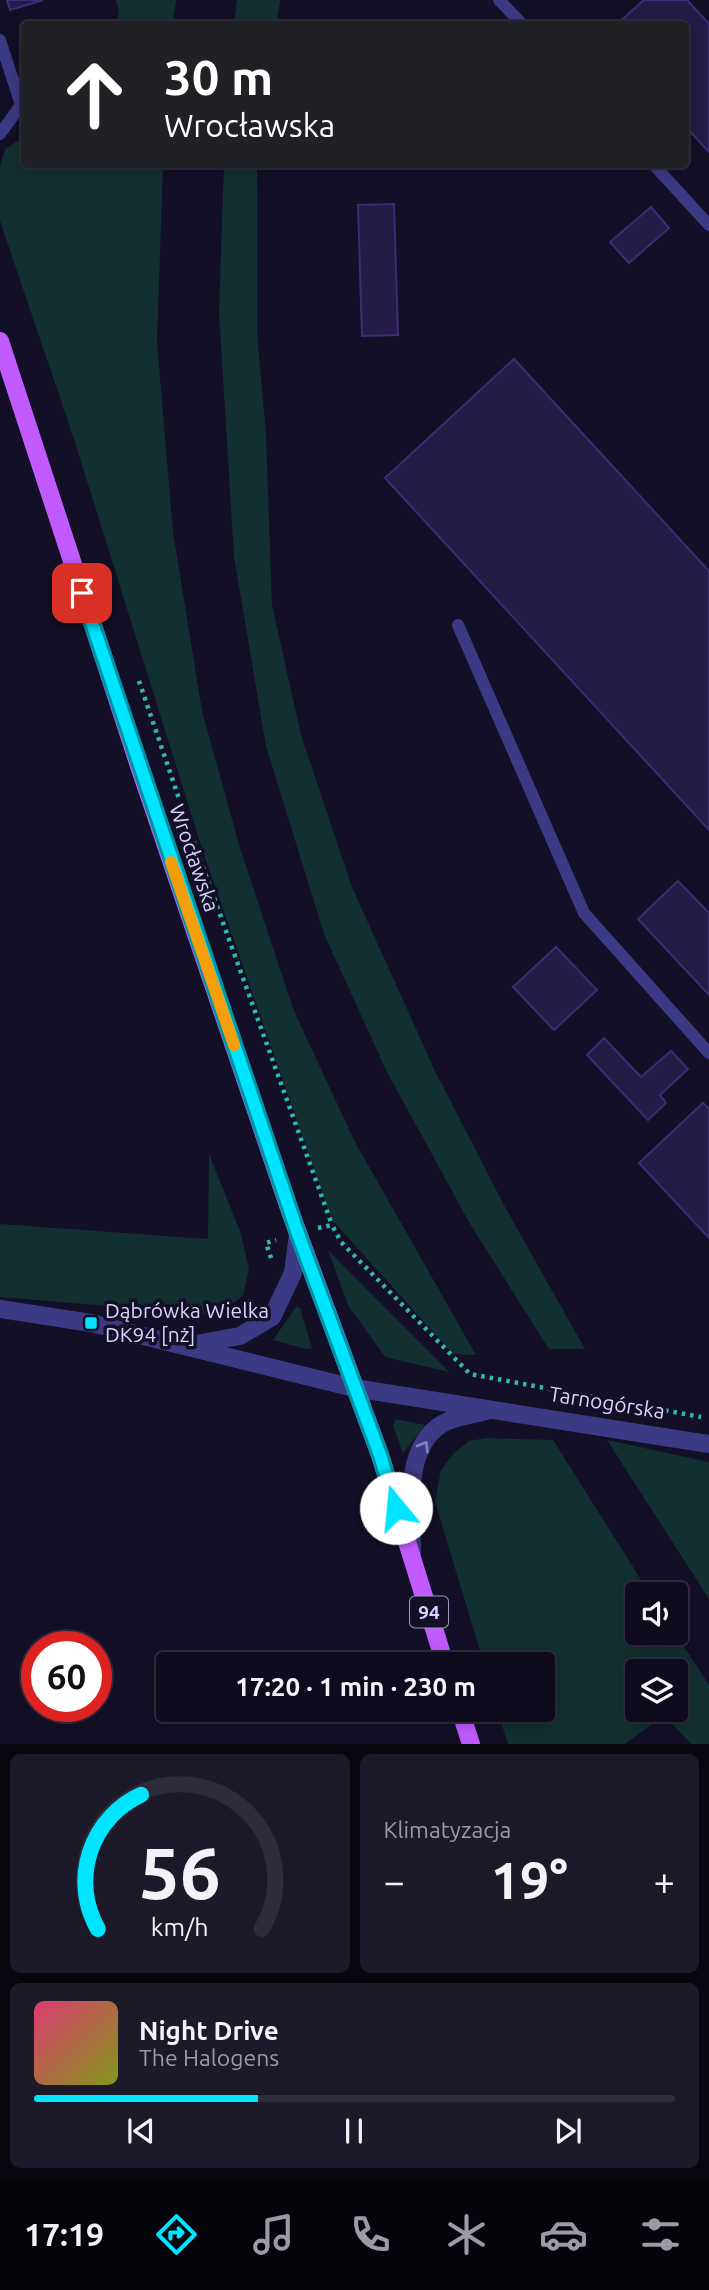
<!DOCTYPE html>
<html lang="pl">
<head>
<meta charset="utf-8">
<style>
  :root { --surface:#0e0b1c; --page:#1c1929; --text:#f1f3f6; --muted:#9b9ba3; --line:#2e2b3b; --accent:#00e5ff }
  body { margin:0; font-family:Ubuntu,sans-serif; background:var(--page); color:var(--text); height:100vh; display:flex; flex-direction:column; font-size:26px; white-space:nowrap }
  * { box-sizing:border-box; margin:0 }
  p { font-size:23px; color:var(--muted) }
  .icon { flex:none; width:38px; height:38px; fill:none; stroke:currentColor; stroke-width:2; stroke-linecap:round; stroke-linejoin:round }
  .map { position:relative; height:1744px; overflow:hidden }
  .drawer { display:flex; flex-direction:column; gap:10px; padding:10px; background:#08060f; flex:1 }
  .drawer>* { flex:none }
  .guide { position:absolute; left:21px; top:21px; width:668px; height:147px; border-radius:7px; box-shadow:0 4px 18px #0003,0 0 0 2px var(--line); background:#202124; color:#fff; overflow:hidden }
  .controls { position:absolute; left:625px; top:1582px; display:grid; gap:14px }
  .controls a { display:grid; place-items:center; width:63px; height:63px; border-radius:7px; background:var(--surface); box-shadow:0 4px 18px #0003,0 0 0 2px var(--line); font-size:35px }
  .speed { position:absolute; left:21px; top:1631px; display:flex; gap:14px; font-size:35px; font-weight:700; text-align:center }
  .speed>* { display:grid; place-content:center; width:91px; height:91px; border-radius:50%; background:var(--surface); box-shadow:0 4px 18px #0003,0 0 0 2px var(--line); line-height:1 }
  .speed .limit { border:10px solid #d22; background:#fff; color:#111 }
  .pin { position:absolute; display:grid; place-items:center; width:60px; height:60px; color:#fff; margin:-30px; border-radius:14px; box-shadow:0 4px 10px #0006 }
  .me { position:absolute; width:77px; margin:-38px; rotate:343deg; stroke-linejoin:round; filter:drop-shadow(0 0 5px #0008) }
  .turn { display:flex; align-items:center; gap:24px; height:147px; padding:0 28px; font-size:32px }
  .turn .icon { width:91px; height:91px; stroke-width:2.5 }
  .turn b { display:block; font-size:49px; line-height:60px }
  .big { font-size:52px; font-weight:700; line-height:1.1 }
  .drawer .card { flex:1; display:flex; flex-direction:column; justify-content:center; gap:10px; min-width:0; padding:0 24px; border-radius:10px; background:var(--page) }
  .drawer .dial { align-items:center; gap:0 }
  .dial svg { height:182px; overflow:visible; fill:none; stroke:var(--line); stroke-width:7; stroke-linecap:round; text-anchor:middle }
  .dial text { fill:var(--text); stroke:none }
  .song { display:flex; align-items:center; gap:21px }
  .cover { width:84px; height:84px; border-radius:10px; background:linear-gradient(135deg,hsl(340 70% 55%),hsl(70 70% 35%)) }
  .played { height:7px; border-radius:4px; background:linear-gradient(90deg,var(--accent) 35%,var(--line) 35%) }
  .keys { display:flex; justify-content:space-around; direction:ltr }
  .heat { display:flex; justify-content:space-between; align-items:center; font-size:38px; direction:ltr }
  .drawer .tiles { flex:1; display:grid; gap:10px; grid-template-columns:1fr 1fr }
  .card:last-child { grid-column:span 2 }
  .trip { position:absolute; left:156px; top:1652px; width:399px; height:70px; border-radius:7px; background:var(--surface); box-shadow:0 4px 18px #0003,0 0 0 2px var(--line); font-weight:700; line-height:70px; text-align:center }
  .tab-bar { display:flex; height:112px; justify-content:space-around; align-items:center; background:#06040b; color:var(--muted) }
  .tab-bar .icon { width:49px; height:49px }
  .tab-bar .on { color:var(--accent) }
  .tab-bar b { font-size:32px; color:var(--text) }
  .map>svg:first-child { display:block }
  .green { fill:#12302f; fill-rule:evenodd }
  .building { fill:#241b47; stroke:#3b2d73; stroke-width:2 }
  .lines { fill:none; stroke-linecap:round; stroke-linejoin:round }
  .path { stroke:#2fb8b0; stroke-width:4.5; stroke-dasharray:3.5 5; stroke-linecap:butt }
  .service { stroke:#3d3a85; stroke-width:12 }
  .tertiary { stroke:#3d3a85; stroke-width:18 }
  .primary { stroke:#c25bff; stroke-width:18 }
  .oneway { stroke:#837fbc }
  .route-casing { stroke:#0095a6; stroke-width:18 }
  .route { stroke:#00e5ff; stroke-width:12 }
  .slow { stroke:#f59e0b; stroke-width:12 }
  .poi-dot { fill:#00e5ff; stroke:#130f26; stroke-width:2.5 }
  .labels { text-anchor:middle; stroke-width:7; stroke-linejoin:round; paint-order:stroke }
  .shield { fill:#130f26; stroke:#9e99be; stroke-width:2 }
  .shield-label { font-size:19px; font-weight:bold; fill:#d9d4ff }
  .street-label { font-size:21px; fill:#d9d4ff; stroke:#130f26 }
  .poi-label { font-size:21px; fill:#d9d4ff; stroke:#130f26; text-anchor:start }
</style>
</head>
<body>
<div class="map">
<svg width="709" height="1744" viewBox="0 0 709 1744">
  <rect width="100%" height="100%" fill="#130f26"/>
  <g class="green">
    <polygon points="116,0 176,0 173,24 116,24 119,11"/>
    <polygon points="237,0 280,0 277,24 234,24"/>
    <polygon points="24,137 24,164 163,165 157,342 173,532 202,711 240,848 294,1011 355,1142 476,1355 453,1354 332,1220 203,852 73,436 0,221 0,167 5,149"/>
    <polygon points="224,165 257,165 257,333 266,434 272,605 301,735 352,887 435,1071 505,1207 585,1349 549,1349 470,1224 387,1072 324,934 266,746 234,557 219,312"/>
    <polygon points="209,1154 241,1234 249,1269 243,1296 216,1315 0,1297 0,1224 208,1239"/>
    <polygon points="328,1250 449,1372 385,1357 348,1305"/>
    <polygon points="296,1307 300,1308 312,1348 306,1349 273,1340"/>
    <polygon points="395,1419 425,1425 403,1453 393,1426"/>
    <path d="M487 1438 553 1440 650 1594H637V1633H675L709 1685V1744H691L664 1715 625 1744H508L497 1710H542V1664H484L435 1502 441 1470 454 1453 469 1441ZM637 1671H676V1710H637Z"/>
    <polygon points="607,1440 709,1462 709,1599"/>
  </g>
  <g class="building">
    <polygon points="7,0 43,0 10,10"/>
    <polygon points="644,0 687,0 709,24 709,152 686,127 686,24 617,24"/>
    <polygon points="394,204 398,335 362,336 358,205"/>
    <polygon points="651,207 669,228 629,263 610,242"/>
    <polygon points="514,359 709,571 709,830 385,478"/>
    <polygon points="678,881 709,913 709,995 638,919"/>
    <polygon points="556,947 597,990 554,1030 513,987"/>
    <polygon points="604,1038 641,1077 671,1051 688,1069 660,1095 666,1103 648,1120 587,1055"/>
    <polygon points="703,1103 709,1109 709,1238 639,1163"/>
  </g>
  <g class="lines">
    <g class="path">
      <polyline points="139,681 191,834 332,1225"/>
      <polyline points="318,1228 332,1225 341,1242 470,1374 701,1417"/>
      <polyline points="271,1258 266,1243 276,1240"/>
    </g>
    <g class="service">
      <polyline points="499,0 522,24"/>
      <polyline points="0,40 21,105 0,134"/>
      <polyline points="653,164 709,225"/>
      <polyline points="458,625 584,913 709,1053"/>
    </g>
    <g class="tertiary">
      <polyline points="0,1309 91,1323 354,1388 709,1444"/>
      <polyline points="196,1344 240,1336 272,1317 293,1273 298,1234"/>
      <path d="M412 1553C412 1514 402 1448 442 1424 453 1417 478 1414 490 1410"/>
    </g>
    <g class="primary">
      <polyline points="0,341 140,769 291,1214 380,1455 445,1664"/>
      <polyline points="460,1710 471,1744"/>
    </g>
  </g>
  <defs><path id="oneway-chevron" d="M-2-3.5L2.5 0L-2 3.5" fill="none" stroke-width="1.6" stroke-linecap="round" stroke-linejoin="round" transform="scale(1.75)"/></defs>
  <use class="oneway" href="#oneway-chevron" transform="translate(424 1446) rotate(-60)"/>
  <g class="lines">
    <defs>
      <polyline id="route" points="82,593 298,1234 380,1455 396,1508"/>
    </defs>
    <use href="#route" class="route-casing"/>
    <use href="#route" class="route"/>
    <polyline class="slow" points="171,862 234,1045"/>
  </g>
  <rect class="poi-dot" x="84" y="1316" width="14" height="14" rx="3.5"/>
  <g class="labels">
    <rect class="shield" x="410" y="1596.5" width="38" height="31" rx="5"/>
    <g class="shield-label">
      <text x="429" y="1619">94</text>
    </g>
    <g class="street-label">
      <text transform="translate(194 858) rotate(71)" y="7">Wrocławska</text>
      <text transform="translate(607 1403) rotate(9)" y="7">Tarnogórska</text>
    </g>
    <g class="poi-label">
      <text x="105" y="1318">Dąbrówka Wielka<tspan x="105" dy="24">DK94 [nż]</tspan></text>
    </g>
  </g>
</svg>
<div class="controls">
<a><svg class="icon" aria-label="sound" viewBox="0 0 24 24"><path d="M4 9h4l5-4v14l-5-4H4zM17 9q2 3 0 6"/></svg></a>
<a><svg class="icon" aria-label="layers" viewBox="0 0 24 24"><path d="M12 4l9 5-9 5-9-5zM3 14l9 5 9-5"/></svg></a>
</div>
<div class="speed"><div class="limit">60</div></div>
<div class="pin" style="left:82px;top:593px;background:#d93025"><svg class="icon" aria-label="arrive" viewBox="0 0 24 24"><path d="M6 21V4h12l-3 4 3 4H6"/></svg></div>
<svg class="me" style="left:396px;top:1508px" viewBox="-20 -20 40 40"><circle r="19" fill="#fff"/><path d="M0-13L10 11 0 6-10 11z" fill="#00e5ff"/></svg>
<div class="trip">17:20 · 1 min · 230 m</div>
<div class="guide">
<div class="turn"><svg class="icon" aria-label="ahead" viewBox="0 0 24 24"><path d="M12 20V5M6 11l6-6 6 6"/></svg><div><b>30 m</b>Wrocławska</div></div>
</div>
</div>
<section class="drawer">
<div class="tiles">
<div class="card dial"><svg viewBox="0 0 100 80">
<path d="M14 69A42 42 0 1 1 86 69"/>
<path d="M14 69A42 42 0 0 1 33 10" stroke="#00e5ff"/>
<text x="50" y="56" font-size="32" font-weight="700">56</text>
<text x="50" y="72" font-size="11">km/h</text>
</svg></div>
<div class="card"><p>Klimatyzacja</p>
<div class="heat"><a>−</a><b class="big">19°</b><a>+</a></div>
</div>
<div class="card">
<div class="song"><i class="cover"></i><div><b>Night Drive</b><p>The Halogens</p></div></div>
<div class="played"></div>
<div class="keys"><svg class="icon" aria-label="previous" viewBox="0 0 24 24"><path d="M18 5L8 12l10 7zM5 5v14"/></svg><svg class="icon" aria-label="pause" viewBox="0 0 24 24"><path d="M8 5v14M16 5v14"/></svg><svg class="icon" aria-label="next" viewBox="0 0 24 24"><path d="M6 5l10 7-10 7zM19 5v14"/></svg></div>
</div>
</div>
</section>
<nav class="tab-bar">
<b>17:19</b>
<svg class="icon on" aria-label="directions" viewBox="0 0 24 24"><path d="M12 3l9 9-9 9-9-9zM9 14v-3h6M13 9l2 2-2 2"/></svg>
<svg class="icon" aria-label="music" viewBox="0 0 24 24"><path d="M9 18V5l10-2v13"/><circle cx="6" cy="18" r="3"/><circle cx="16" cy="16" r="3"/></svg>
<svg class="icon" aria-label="phone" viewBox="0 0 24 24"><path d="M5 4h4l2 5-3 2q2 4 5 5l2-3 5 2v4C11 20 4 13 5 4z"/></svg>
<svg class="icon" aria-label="climate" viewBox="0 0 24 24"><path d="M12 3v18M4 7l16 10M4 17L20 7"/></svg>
<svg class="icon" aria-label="car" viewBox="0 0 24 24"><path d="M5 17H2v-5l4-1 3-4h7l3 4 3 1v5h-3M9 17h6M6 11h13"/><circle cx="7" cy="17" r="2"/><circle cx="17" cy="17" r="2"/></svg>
<svg class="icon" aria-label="filters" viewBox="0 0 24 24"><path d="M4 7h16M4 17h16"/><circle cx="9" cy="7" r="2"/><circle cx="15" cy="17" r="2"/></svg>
</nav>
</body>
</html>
